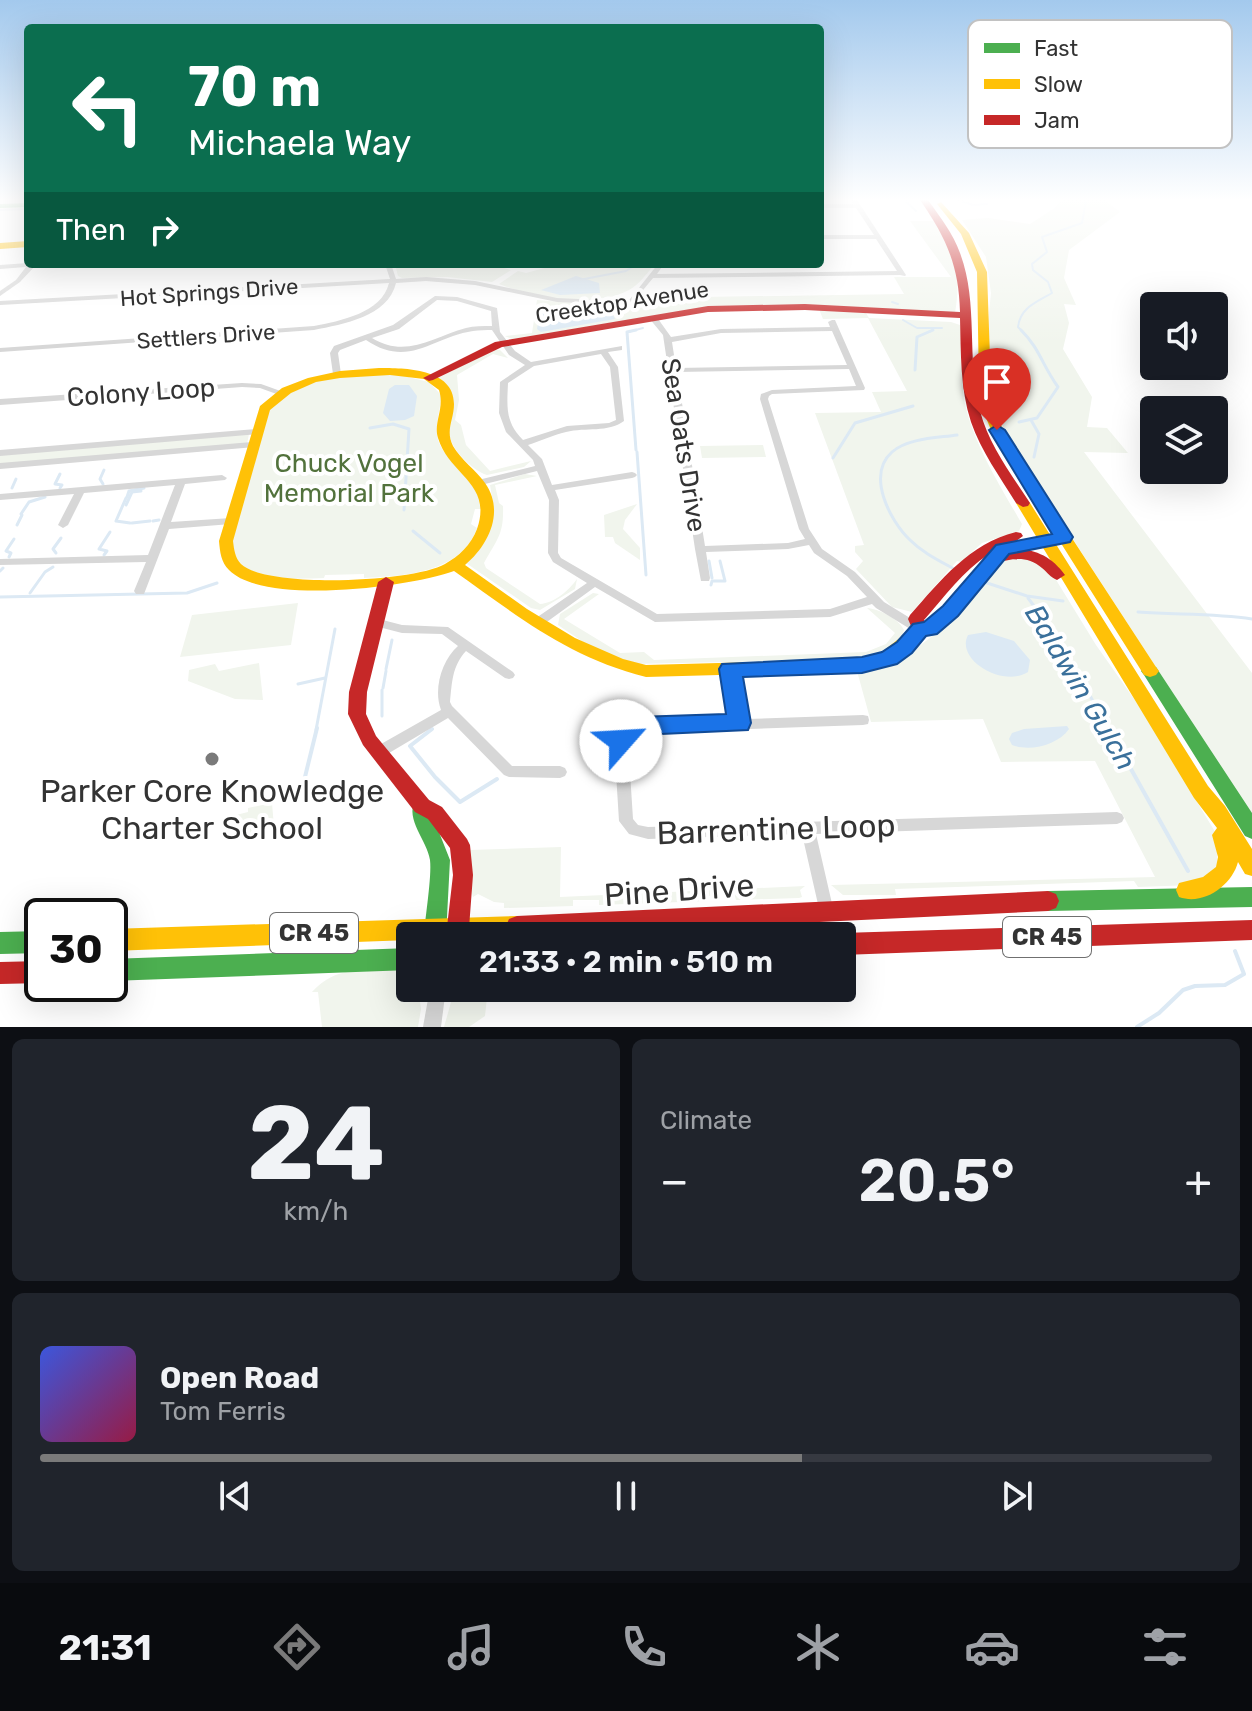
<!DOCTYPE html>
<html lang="en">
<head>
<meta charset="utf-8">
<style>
  :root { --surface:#171b24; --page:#20242c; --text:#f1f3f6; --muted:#9ea1a6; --line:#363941; --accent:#7a7a7a }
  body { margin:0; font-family:Rubik,sans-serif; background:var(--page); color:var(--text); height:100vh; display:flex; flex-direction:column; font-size:30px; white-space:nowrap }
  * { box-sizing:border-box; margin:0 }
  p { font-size:26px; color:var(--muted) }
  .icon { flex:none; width:44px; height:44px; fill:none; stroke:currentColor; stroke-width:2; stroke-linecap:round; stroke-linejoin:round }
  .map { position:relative; height:1027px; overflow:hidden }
  .sheet { display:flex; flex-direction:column; gap:12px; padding:12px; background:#0d0f14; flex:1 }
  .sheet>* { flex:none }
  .hud { position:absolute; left:24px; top:24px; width:800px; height:244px; border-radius:8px; box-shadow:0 8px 32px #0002; background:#0b6e4f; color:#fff; overflow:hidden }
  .controls { position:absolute; left:1140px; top:292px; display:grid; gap:16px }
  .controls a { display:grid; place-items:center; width:88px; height:88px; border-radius:8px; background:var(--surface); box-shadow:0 8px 32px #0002; font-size:40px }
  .speed { position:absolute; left:24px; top:898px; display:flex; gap:16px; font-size:40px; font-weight:700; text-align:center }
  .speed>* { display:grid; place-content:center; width:104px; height:104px; border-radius:50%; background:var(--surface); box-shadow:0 8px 32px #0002; line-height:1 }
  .speed .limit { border:4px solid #111; border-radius:12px; background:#fff; color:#111 }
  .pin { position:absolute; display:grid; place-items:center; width:68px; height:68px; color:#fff; margin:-82px -34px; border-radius:50% 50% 50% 0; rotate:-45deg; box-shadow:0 0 8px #0007 }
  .pin .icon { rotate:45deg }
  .me { position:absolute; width:88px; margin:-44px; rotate:64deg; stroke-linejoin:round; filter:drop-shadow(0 0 6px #0008) }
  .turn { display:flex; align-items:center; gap:28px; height:168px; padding:0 32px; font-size:36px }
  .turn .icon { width:104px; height:104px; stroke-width:2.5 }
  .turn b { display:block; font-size:56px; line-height:68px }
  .then { display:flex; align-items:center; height:76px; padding:0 32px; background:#0003; gap:16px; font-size:30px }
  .big { font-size:60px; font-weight:600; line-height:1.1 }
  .sheet .widget { flex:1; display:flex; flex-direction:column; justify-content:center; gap:12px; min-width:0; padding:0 28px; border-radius:12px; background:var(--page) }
  .sheet .dial { align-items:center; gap:0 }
  .dial b { font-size:104px; line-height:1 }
  .song { display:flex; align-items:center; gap:24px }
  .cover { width:96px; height:96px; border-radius:12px; background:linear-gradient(135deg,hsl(230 70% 55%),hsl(340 70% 35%)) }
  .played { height:8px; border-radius:4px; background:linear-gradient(90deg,var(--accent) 65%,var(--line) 65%) }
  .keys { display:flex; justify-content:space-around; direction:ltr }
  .heat { display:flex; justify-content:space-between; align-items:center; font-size:44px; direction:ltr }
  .sheet .tiles { flex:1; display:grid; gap:12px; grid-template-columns:1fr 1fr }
  .widget:last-child { grid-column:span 2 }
  .trip { position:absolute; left:396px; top:922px; width:460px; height:80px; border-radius:8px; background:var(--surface); box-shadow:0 8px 32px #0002; font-weight:600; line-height:80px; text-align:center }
  .tabs { display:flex; height:128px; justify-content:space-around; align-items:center; background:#090b0e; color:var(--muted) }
  .tabs .icon { width:56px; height:56px }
  .tabs .active { color:var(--accent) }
  .tabs b { font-size:36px; color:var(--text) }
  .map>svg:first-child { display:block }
  .green { fill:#f1f5ed }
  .water { fill:#dce9f4 }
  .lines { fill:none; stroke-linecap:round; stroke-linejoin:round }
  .stream-far2 { stroke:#dce9f4; stroke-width:2 }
  .stream-far1 { stroke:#dce9f4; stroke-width:3 }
  .stream { stroke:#dce9f4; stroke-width:4 }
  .street { fill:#d7d7d7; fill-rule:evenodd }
  .fast { fill:#4caf50; fill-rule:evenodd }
  .slow { fill:#ffc107; fill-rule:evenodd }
  .jam { fill:#c62828; fill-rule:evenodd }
  .route { fill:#1a73e8; stroke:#114b97; stroke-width:2 }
  .poi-dot { fill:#7a7a7a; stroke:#fff; stroke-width:3 }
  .labels { text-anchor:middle; stroke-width:8; stroke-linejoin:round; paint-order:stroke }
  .far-street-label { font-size:22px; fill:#333; stroke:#fff }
  .shield { fill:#fff; stroke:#707070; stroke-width:2 }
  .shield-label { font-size:24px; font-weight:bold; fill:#333 }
  .street-label { font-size:26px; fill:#333; stroke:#fff }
  .park-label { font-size:26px; fill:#52723c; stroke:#fff }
  .water-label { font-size:28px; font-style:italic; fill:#3a709b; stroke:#fff }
  .near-poi-label { font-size:32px; fill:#333; stroke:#fff }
  .near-street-label { font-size:32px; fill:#333; stroke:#fff }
  .key { fill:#fff; stroke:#c2c2c2; stroke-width:2 }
  .key-label { font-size:22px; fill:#333 }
</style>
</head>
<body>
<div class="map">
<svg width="1252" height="1027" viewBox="0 0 1252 1027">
  <rect width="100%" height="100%" fill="#fff"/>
  <g class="green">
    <polygon points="1061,200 1105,200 1120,212 1069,250 1064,278 1076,305 1064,304 1069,323 1063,349 1092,397 1087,427 1107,428 1128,453 1084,452 1252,673 1252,815 1006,436 991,390 988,323 991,293 986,257 962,220 988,218 1030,224 1056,207"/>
    <path d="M910 221H936C956 251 961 278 955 313L812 305 713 306 512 339 505 336 532 333 537 300 616 306 640 298 904 294 894 277H951Z"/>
    <polygon points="395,264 506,264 504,268 511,270 492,282 447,277 402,278 398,276"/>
    <path d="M559 264H655C647 273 639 285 629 290 593 309 535 298 499 284L518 271 526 273Z"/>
    <path d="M819 309 866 313 869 318 951 322 960 325C965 350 960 376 964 400 973 443 1000 486 1022 524L1019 531 982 543 961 562 957 561 912 612 892 607 856 569 863 561 855 552V546L864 545 815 413 881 412 872 392 907 391 868 318 823 319Z"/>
    <path d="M493 350H500L508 358 493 354 457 375 459 400 455 420 461 425 466 445 490 471 531 461 524 467 487 475C472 470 451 450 449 433 446 420 453 408 452 395L438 378Z"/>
    <path d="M396 374 429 382 441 395C441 410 434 425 438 440 447 467 481 476 480 509H475L471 524 477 528C461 573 405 576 364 578V574L325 575 324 578C292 579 228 584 233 536L268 411C299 373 351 376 396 374Z"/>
    <polygon points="249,434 247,444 0,464 0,454"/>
    <polygon points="763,445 766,457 702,458 700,446"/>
    <path d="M525 474 537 476 495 485 499 503 503 506C504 535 497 539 484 563L486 568 540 604C555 603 569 590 577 579L575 589 540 610 531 608 466 563 493 503 490 485Z"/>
    <polygon points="637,504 625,520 623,529 640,548 640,560 615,543 613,537 605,537 604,515"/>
    <path d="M1024 556 1050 570 1096 645 1139 706 1217 835V867L1192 885 1138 887 1134 881 895 889 896 895H843L831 885 1155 877 1095 761 1001 762 983 719 871 722 857 671C908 665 943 629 975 593L978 594 1003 561Z"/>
    <path d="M593 593 599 594 564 619 620 653 644 652 654 660 866 652 886 644 895 633 867 608C879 609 899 619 904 630 899 649 880 654 863 659L633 664 598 652 558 625 560 614Z"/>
    <polygon points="298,603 291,645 180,657 192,615"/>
    <polygon points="259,663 263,700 235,699 188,681 189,670 215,664 219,671"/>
    <polygon points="272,803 274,827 232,839 232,816 248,812 248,808"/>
    <polygon points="561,847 560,897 805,886 800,890 802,897 799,898 736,900 734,893 708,896 708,901 599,905 599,900 573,900 573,906 504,908 504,903 494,902 478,894 473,897 470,886 469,850"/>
    <path d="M396 969 410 974V988H418L421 1009 418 1027H322L318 992H312C337 965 362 971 396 969Z"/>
    <polygon points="455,988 488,988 485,1016 469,1027 444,1027"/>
  </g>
  <g class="water">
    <polygon points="576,276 599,283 600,293 560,295 541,290"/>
    <polygon points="541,308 612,313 615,319 541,332 537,329"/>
    <polygon points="395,385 409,385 417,396 414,416 405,420 390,421 383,413 389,389"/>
    <path d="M986 632 1014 641 1030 660 1028 672C1003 688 955 660 968 635Z"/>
    <path d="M1067 726 1069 729C1058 745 1030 752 1012 745L1009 739 1012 733 1024 729Z"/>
  </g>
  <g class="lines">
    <g class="stream-far2">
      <polyline points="904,200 916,211"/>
      <polyline points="959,200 973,205 987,204"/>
      <polyline points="0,210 28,209"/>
      <polyline points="579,280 626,271 637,264"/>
      <polyline points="892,302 898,304"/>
      <polyline points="903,320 917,328 942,328"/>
      <polyline points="628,332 643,328"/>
      <polyline points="929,332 933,330"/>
      <path d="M1023 332 1018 327C1020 308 1036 302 1052 293L1048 282 1033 270 1032 264 1047 252 1042 237 1082 223 1086 200"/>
    </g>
    <g class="stream-far1">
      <polyline points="636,330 627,332 636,450"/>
      <polyline points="915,370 917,337 933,330"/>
      <polyline points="1031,420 1039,434 1034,457"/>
      <path d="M1019 422 1037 418 1058 387C1042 365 1040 349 1021 330"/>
      <polyline points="370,428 393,424 409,429 404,510"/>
      <polyline points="637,452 646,575"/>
      <polyline points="833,458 855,423 913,406"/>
      <polyline points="60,474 55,484 62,485 60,488"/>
      <polyline points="103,484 100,479 104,470"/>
      <polyline points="12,488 16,479"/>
      <polyline points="127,497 129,491 144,488"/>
      <polyline points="126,498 116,521 130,523"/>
      <polyline points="126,505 132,492 141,491"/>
      <polyline points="21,514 29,502 45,497"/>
      <polyline points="153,521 159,520"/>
      <polyline points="132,523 150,521"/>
      <polyline points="17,525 22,515"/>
      <polyline points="413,531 440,553"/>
      <polyline points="56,553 53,549 61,538"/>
      <polyline points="104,555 107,551 99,549 110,532"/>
      <polyline points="9,557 11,553 6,551 14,539"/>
      <polyline points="709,561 712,578"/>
      <path d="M956 570C940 561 923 553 910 540 890 521 866 475 892 452 908 438 937 438 957 435"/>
      <polyline points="0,571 3,568"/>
      <polyline points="981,581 1027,596 1063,601"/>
      <polyline points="711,585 712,581 725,581 720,561"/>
      <polyline points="30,593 45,572 53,567"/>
      <polyline points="0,597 187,593 217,583"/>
      <polyline points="1028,598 1058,638 1109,730"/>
      <path d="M1138 612C1176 615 1214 613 1252 619"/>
      <polyline points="386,669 392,640"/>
      <polyline points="298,684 325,678"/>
      <polyline points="383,688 386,671"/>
      <polyline points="382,690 382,716"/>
      <polyline points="316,730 335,629"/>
    </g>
    <g class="stream">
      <polyline points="1108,728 1188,871"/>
      <polyline points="432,729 410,746 435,777"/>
      <polyline points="436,778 460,802 497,779"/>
      <polyline points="303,785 317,728"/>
      <polyline points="1137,1027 1159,1013 1183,990 1195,986 1225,985 1244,974 1235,951"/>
    </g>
    <g class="street">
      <path d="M851 200H857L906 275 905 276 900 275 653 278 634 301 620 305 557 302 475 285 426 281 396 283C388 317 343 324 314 330L0 352V348L314 326C340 321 382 313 389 283L0 305V301L390 279 385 264H391L396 279 426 277 475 281 557 298 620 301 630 299 658 264H664L657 274 897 271 876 239H820V235H874L856 208H820V204H854Z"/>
      <polygon points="28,263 55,264 52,266 34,267 20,282 0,296 0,291 16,280 26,267 0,269 0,265"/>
      <path d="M435 296 457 297 497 308 500 332 515 351 531 362 622 346V350L608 352 618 367 624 421C608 433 586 427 566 432 553 435 540 441 528 445L542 459 552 485 632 472 635 473 637 475 635 477 632 478 555 490 559 500 558 553 561 558 657 614 830 609 867 597 847 576 814 553 809 545 788 549 706 552 710 578 709 581H701L695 549 663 335 649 318 656 316 671 337 721 329 830 327 828 322 832 320H835L865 388 864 390 772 394 769 396 768 399 809 529 822 549 855 572 884 602 923 626 925 629 923 632H915L876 608 872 604 830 617 655 622 595 587 544 624H536L534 621 536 618 587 583 553 562 548 553 549 500 537 471 481 485 476 482 478 480 535 466 533 460 506 432 499 413 500 382 525 365 509 355 492 330C486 330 479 330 473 331 432 337 409 369 366 340L340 350 338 353 341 374 337 376 333 374 330 353 334 346 393 325ZM437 300 457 301 491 311 492 326C483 326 474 326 466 328 433 337 406 359 372 338L399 329ZM832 331 847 365 676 368 672 342 721 333ZM601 354 610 367 616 420 609 423 567 426 523 440C505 422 507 407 508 383L534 366ZM849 369 856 386 772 390 761 394 760 399 799 529 805 539 788 543 705 546 677 372Z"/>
      <polygon points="242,383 261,384 286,393 282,396 260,388 242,387 0,405 0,399"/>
      <polygon points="256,429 259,430 260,432 259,434 0,456 0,450"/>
      <polygon points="252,442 257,445 255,447 0,469 0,463"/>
      <polygon points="222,475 227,478 225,480 185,484 171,522 231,518 236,521 231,524 169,529 144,594 136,594 134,591 146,562 0,565 0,559 148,555 175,485 84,493 68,525 63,528 58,525 74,494 0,500 0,494"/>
      <path d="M375 618 402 625 448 627 513 672 515 675 513 678 509 679 505 678 466 651C452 666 452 683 450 702L452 706 512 766H560L565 768 567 772 565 776 560 778 509 777 504 775 448 718 384 756 379 757 374 756 372 752 374 748 441 710C433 689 442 660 458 646L442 634 402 633 371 625 369 622 371 619Z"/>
      <polygon points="730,665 734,666 736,669 746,719 863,715 868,716 869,720 868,724 863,725 633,733 629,736 628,741 633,819 638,825 648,827 1117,812 1122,814 1124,818 1122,822 1117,824 816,834 833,908 830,913 825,915 820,913 802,834 648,839 629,834 619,821 614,741 618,729 630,723 733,719 724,669 726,666"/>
      <polygon points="430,988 446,988 441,1027 423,1027"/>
    </g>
    <g class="fast">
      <polygon points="28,203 28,207 0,208 0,204"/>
      <path d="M1057 534 1064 539 1062 542 1011 551C993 573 942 645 911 637L909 633 911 629 936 615 948 605 1001 544Z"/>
      <polygon points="1150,665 1156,667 1252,813 1252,839 1245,836 1144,675 1141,671 1144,667"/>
      <path d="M422 798 429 800 433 817 450 860 446 936H424C425 917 432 877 430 860 427 840 405 820 415 800Z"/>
      <polygon points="1252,887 1252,907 1048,911 1040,908 1037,901 1040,894 1048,891"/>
      <polygon points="42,931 42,953 0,954 0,932"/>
      <polygon points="410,948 410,970 110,981 110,959"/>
    </g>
    <g class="slow">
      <polygon points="941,202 969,233 987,272 991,386 996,413 1006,437 1156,667 1159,671 1156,675 1150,677 1144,675 994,437 984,413 979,386 977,272 961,234 937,204"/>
      <polygon points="28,241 28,247 0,249 0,243"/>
      <path d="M379 368C404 368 454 368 454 404 454 420 445 430 453 446 461 460 476 470 485 483 505 511 489 545 465 565L527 609 575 638 623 659 646 665 859 659 882 652 911 629H923L925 633 894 661 859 671 646 677C568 657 519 617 454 571 410 587 264 606 229 570 221 562 220 552 219 541L260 406 282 388 308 378 340 371ZM390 375 424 379 439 390C445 409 433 422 438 438 449 475 493 483 477 529 471 545 459 556 445 564 414 582 267 589 241 564 235 558 234 549 233 541L270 410 291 393 316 382 340 378Z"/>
      <path d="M1023 499 1030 503 1208 786 1225 806 1252 849V876L1245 874 1238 862C1232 885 1204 906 1179 897L1176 890 1179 883 1203 877 1216 867 1218 857 1212 835 1217 828 1194 798 1016 503Z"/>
      <polygon points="517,916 525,919 528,926 525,933 518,936 410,936 410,940 110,951 110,929"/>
    </g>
    <g class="jam">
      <path d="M920 200H928C940 217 953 233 960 253 979 303 966 359 980 411 989 445 1011 474 1030 503L1028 506 1023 507 1016 503C1000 477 981 451 971 422 960 388 961 353 960 318L805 310 708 312 502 347 433 380 429 381 423 378 495 342 708 306 805 304 960 312C959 266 946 237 920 200Z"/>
      <path d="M1016 532 1021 533 1023 536C1014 544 1000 547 989 554 963 571 944 597 924 620L928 629 926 633H914L908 619 910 615C941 580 969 544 1016 532Z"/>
      <path d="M1014 549C1036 549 1052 557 1065 575L1057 580C1050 577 1048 573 1042 568 1028 556 1013 558 997 563L990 558 992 555Z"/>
      <polygon points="386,577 394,582 367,692 366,714 376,736 429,800 442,807 467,839 470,845 473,875 469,928 465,936 443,936 447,927 453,875 450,848 428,819 415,812 363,745 348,714 349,692 378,582"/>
      <polygon points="1048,891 1056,894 1059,901 1056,908 1048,911 525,936 509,933 506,926 509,919 517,916"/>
      <polygon points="1252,920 1252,940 842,955 842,936 835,936 842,933"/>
      <polygon points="42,961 42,983 0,984 0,962"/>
    </g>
  </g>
  <linearGradient id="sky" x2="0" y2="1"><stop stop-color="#a3c9ed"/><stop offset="0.58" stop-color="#fff"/><stop offset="1" stop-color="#fff" stop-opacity="0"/></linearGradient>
  <rect width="1252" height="344" fill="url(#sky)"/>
  <path class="route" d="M997 425 1005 430 1073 537 1070 542 1009 554 958 616 937 634 926 636 912 653 897 664 862 673 743 677 751 723 748 730 639 735C627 741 630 753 613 747L609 741 616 725 636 717 726 714 719 669 722 664 862 657 882 652 897 642 913 624 924 622 943 606 996 545 1052 534 989 430Z"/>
  <circle class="poi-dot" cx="212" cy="759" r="8"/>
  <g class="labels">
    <g class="far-street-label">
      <text transform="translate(209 292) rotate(-4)" y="8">Hot Springs Drive</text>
      <text transform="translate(622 302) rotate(-9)" y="8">Creektop Avenue</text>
      <text transform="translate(206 336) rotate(-4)" y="8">Settlers Drive</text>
    </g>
    <g class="shield">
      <rect x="270" y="913" width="88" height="40" rx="6"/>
      <rect x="1003" y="917" width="88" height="40" rx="6"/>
    </g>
    <g class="shield-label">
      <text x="314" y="941">CR 45</text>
      <text x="1047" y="945">CR 45</text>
    </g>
    <g class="street-label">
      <text transform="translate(141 392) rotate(-4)" y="9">Colony Loop</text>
      <text transform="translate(684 445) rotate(81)" y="9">Sea Oats Drive</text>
    </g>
    <g class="park-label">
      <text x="349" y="472">Chuck Vogel<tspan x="349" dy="30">Memorial Park</tspan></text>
    </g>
    <g class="water-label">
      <text transform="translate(1081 687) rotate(59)" y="10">Baldwin Gulch</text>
    </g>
    <g class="near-poi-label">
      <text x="212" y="802">Parker Core Knowledge<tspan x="212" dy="37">Charter School</tspan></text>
    </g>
    <g class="near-street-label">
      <text transform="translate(776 829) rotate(-2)" y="11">Barrentine Loop</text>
      <text transform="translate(679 890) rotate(-4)" y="11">Pine Drive</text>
    </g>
  </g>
  <rect x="968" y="20" width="264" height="128" rx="12" class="key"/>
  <rect x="984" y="43" width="36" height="10" fill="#4caf50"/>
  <rect x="984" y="79" width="36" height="10" fill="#ffc107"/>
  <rect x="984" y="115" width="36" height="10" fill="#c62828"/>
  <g class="key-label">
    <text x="1034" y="56">Fast</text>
    <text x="1034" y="92">Slow</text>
    <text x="1034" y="128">Jam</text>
  </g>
</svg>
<div class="controls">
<a><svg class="icon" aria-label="sound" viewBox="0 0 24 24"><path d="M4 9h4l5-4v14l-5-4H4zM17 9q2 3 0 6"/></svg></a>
<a><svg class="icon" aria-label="layers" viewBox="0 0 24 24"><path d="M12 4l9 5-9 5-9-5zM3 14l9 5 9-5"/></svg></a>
</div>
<div class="speed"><div class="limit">30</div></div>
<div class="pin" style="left:997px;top:430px;background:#d93025"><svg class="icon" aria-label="arrive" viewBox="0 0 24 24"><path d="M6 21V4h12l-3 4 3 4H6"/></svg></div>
<svg class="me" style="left:621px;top:741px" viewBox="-20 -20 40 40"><circle r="19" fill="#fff"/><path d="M0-13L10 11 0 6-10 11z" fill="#1a73e8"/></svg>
<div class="trip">21:33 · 2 min · 510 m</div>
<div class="hud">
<div class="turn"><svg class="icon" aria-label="left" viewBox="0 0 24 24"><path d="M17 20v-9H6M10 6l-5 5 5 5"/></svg><div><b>70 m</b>Michaela Way</div></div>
<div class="then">Then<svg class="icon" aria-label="right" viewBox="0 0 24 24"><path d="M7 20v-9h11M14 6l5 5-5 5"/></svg></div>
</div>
</div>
<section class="sheet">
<div class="tiles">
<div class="widget dial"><b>24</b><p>km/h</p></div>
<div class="widget"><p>Climate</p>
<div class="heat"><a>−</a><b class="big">20.5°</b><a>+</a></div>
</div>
<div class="widget">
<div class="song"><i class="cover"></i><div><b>Open Road</b><p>Tom Ferris</p></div></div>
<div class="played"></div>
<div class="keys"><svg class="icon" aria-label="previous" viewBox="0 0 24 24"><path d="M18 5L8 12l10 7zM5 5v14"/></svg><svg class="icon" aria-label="pause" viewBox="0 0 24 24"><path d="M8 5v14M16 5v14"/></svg><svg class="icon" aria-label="next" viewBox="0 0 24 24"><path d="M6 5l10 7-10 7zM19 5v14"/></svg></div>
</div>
</div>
</section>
<nav class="tabs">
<b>21:31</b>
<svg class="icon active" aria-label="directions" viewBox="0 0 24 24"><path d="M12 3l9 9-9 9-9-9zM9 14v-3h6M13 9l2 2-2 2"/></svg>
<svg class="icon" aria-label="music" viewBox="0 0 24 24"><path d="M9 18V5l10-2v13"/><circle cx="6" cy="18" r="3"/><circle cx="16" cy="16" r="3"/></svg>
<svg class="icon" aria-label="phone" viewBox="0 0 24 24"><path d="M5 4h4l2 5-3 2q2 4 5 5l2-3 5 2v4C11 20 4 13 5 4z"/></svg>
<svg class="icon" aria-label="climate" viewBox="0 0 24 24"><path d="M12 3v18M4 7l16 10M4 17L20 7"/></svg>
<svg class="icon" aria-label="car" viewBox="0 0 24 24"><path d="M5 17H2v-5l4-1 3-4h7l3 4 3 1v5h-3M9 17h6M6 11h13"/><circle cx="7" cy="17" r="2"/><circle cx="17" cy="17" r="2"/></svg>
<svg class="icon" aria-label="filters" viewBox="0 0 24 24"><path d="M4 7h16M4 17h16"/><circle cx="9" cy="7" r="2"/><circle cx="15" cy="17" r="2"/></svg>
</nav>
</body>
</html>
